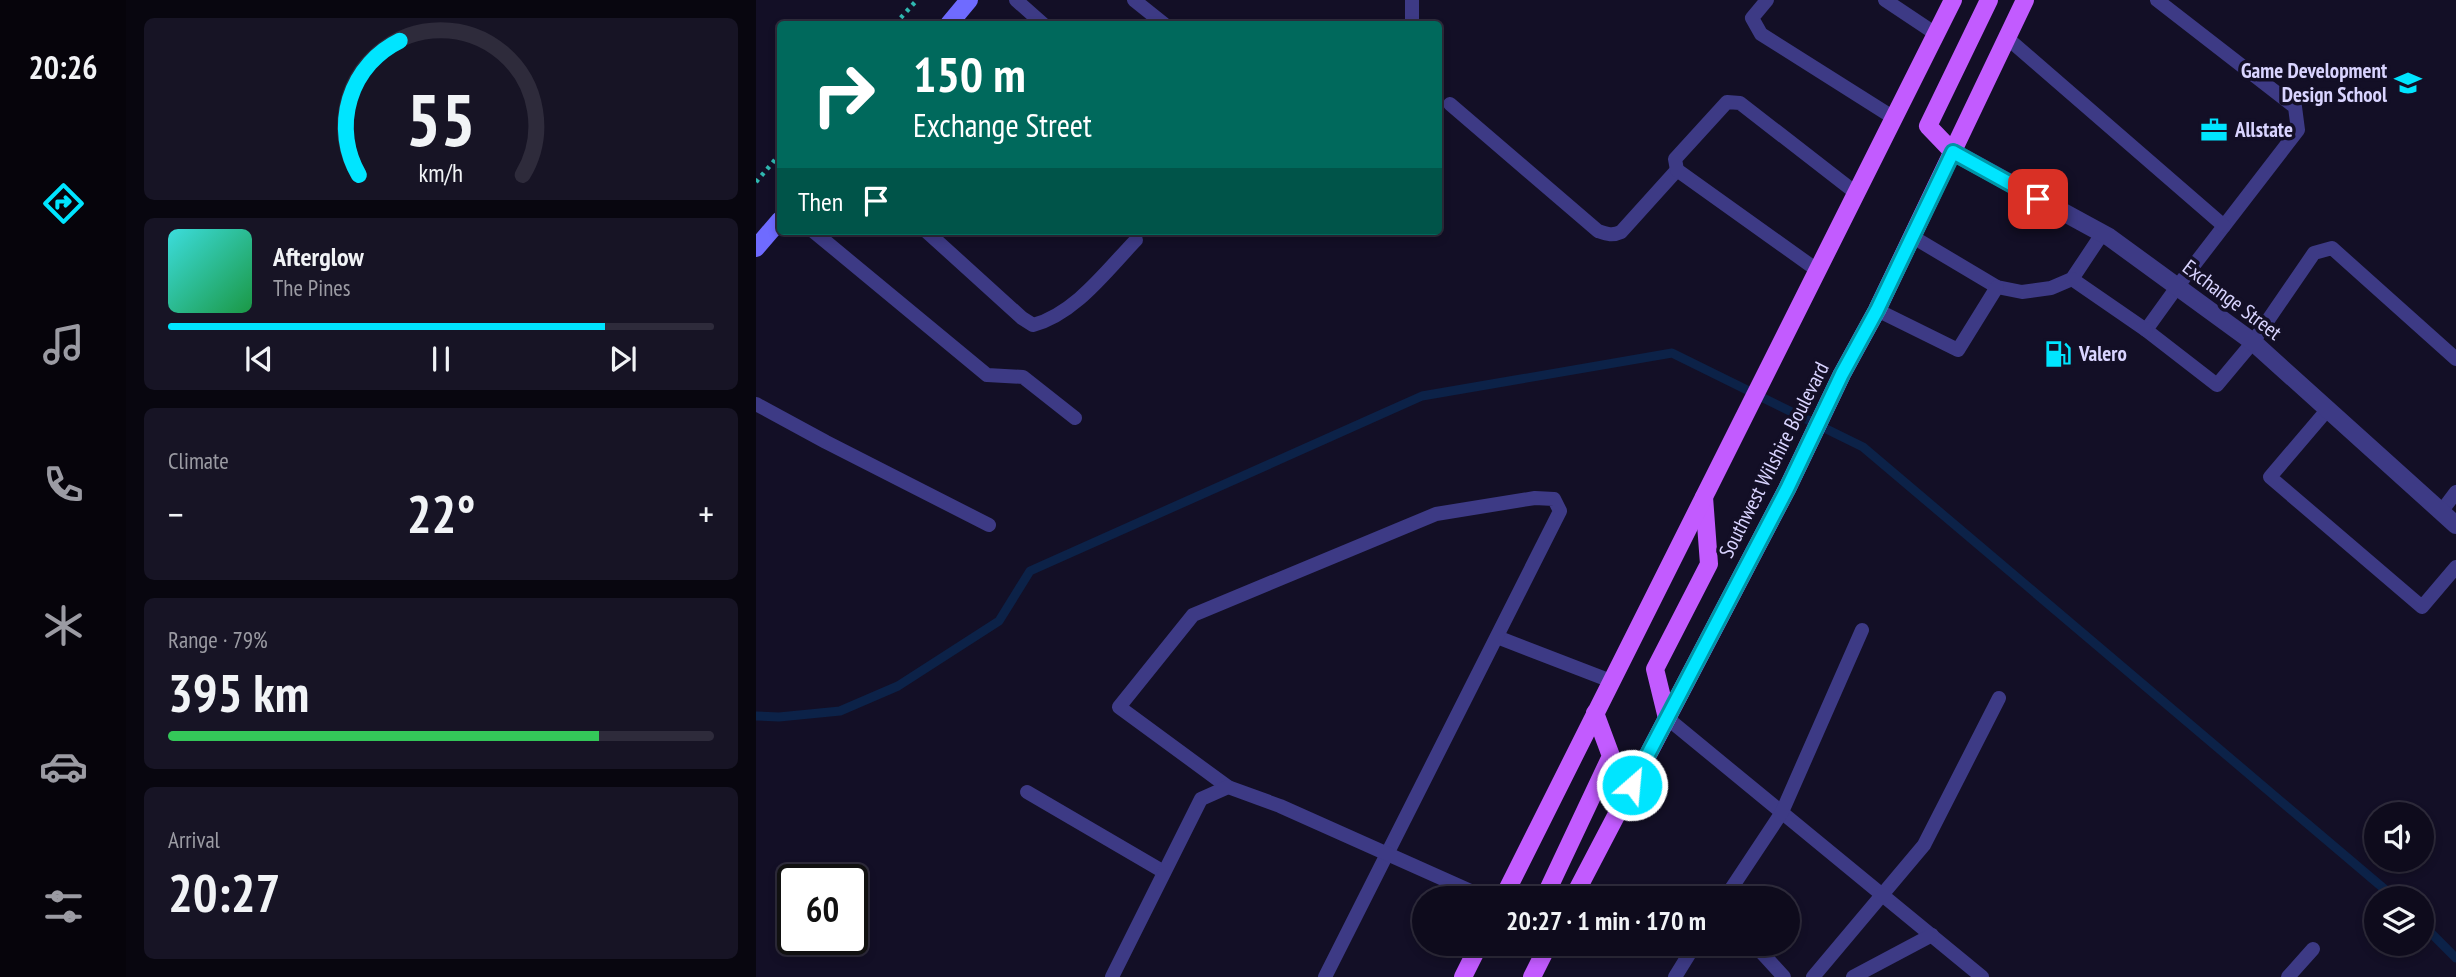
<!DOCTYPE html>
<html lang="en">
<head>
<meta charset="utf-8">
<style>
  :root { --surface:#0e0b1c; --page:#171425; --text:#f1f3f6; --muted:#9b9ba3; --line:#2e2b3b; --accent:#00e5ff }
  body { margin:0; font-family:"PT Sans Narrow",sans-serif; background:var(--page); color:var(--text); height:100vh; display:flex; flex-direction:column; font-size:26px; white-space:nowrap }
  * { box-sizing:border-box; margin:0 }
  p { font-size:23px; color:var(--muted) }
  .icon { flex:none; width:38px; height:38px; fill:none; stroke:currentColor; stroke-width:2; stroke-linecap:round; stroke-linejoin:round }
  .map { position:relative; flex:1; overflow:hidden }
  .side { display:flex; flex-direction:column; gap:18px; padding:18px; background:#08060f; width:630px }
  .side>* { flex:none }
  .banner { position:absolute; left:21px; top:21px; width:665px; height:214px; border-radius:7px; box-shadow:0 4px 10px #0003,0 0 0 2px var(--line); background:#00695c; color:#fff; overflow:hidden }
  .buttons { position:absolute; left:1608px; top:802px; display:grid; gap:14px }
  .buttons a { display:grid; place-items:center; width:70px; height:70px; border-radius:50%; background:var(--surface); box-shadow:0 4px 10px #0003,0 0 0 2px var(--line); font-size:35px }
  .speed { position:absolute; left:21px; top:864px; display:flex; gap:14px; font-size:35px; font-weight:700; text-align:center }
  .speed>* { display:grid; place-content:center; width:91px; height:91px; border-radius:50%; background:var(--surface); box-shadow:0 4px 10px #0003,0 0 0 2px var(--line); line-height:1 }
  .speed .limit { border:4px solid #111; border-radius:10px; background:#fff; color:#111 }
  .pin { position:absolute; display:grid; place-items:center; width:60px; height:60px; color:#fff; margin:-30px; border-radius:14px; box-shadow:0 4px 10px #0006 }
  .me { position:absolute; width:77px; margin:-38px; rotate:27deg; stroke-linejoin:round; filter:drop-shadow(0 0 5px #0008) }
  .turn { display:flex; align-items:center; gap:24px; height:147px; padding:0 21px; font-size:32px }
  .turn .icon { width:91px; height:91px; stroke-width:2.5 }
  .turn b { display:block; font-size:49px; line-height:60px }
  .then { display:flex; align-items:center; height:66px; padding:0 21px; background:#0003; gap:14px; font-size:26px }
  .big { font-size:52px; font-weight:600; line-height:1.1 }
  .side .widget { flex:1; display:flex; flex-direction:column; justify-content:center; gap:10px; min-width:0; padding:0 24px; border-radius:10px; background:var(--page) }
  .side .dial { align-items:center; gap:0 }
  .dial svg { height:182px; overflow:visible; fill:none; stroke:var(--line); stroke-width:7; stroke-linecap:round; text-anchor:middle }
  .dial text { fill:var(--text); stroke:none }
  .song { display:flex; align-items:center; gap:21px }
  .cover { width:84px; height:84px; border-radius:10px; background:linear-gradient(135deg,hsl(180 70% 55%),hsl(140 70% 35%)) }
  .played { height:7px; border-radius:4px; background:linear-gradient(90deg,var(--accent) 80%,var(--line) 80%) }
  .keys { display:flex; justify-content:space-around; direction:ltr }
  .heat { display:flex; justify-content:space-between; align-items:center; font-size:38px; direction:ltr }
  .charge { height:10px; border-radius:5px; background:linear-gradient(90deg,#34c759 79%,var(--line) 0) }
  .trip { position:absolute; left:656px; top:886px; width:388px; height:70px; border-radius:35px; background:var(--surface); box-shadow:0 4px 10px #0003,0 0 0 2px var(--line); font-weight:600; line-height:70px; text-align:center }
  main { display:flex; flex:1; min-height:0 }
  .dock { display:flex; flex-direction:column; width:126px; justify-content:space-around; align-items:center; background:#06040b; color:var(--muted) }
  .dock .icon { width:49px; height:49px }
  .dock .on { color:var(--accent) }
  .dock b { font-size:32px; color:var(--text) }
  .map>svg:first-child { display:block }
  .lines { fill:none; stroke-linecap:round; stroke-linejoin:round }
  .stream { stroke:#0c2248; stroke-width:9 }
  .path { stroke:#2fb8b0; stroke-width:4.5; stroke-dasharray:3.5 5; stroke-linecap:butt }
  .lane { stroke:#3d3a85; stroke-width:14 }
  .street { stroke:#3d3a85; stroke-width:18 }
  .secondary { stroke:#6f6bff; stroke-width:18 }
  .primary { stroke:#c25bff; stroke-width:18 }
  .route-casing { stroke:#0095a6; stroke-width:18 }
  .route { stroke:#00e5ff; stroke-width:12 }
  .labels { text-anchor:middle; stroke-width:7; stroke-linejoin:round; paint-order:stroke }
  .poi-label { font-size:21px; font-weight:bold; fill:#d9d4ff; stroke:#130f26; text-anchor:start }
  .street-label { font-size:21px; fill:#d9d4ff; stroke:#130f26 }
</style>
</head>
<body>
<main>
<nav class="dock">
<b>20:26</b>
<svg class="icon on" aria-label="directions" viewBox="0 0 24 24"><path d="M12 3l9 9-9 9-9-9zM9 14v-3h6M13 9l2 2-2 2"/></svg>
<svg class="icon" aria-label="music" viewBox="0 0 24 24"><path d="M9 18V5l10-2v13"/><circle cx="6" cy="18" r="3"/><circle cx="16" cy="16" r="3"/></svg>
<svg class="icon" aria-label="phone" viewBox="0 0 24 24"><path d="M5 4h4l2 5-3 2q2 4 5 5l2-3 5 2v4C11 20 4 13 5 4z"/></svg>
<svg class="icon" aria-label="climate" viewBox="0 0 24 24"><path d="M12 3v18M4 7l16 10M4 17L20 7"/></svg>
<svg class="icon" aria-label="car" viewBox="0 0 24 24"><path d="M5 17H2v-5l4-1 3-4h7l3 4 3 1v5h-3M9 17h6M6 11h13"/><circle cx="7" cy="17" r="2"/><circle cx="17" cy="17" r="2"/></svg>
<svg class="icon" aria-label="filters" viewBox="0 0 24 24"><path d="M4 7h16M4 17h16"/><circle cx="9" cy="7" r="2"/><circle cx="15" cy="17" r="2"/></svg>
</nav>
<section class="side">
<div class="widget dial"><svg viewBox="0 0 100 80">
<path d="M14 69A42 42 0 1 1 86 69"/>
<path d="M14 69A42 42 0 0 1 32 10" stroke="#00e5ff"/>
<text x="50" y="56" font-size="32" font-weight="700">55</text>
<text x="50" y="72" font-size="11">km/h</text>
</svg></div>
<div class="widget">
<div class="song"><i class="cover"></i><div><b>Afterglow</b><p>The Pines</p></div></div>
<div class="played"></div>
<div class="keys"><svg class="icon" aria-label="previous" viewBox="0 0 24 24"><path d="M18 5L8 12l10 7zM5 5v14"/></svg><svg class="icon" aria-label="pause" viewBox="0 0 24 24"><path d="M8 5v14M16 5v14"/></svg><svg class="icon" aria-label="next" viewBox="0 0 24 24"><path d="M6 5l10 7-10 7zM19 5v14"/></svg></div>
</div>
<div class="widget"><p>Climate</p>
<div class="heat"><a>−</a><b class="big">22°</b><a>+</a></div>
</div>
<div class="widget"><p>Range · 79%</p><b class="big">395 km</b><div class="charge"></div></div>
<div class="widget"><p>Arrival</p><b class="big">20:27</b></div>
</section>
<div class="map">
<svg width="1700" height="977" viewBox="0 0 1700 977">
  <rect width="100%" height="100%" fill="#130f26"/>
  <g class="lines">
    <g class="stream">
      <polyline points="0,716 23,717 84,711 142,686 243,621 274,571 666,396 916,353 1107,447 1639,898"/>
      <polyline points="1666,924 1700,958"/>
    </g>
    <g class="path">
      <polyline points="139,24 161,0"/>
      <polyline points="0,182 24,154"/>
    </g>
    <g class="lane">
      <polyline points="260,0 287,24"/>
      <polyline points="378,0 408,24"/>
      <polyline points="1011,0 996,18 1005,34 1138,118"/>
      <polyline points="1129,0 1180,34"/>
      <polyline points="1401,0 1539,107 1542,130 1421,287 1390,330 1461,385 1497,342 1558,253 1576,248 1700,359"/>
      <polyline points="656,24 656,0"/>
      <polyline points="1250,37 1468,226"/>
      <path d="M694 104 842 231C851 234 856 236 865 232L921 170"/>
      <polyline points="57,231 231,375 267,377 319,418"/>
      <path d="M170 231 266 318 277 325C319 314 351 270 380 240"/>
      <polyline points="1157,237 1241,287 1266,292 1295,288 1316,279 1346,234"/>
      <polyline points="1061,270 921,170 919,159 971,102 984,103 1100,193"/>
      <polyline points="1316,279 1390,330"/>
      <polyline points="1121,310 1202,350 1241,287"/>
      <polyline points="0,404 70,442 233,525"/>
      <polyline points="1572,409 1514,477 1666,607 1700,567"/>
      <polyline points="1685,512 1700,492"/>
      <polyline points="741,637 855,681"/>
      <polyline points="911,718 1226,977"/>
      <polyline points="472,787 363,707 437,615 680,514 779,498 798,499 804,511 569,977"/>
      <polyline points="271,792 408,872"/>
      <polyline points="969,898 1026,812 1106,630"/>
      <polyline points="997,943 1028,977"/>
      <polyline points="356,977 445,799 472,787 524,806 730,898"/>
      <polyline points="919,977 940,943"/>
      <polyline points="1057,977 1168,845 1243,698"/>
      <polyline points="1097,977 1176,935"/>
      <polyline points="1532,977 1557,949"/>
    </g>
    <polyline class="street" points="1197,152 1353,237 1497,342 1700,525"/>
    <g class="secondary">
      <polyline points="193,24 213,0"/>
      <polyline points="0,248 24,220"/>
    </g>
    <g class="primary">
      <polyline points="1197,152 1172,126 1233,0"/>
      <polyline points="911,718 899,669 953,564 948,497"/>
      <polyline points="747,898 1197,0"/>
      <polyline points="790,898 790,894 855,756 839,713"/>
      <polyline points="817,898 1031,489 1086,374 1121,310 1269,0"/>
      <polyline points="707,977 724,943"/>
      <polyline points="776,977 793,943"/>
    </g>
  </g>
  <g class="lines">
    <defs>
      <polyline id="route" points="876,785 1031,489 1086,374 1121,310 1197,152 1282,199"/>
    </defs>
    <use href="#route" class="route-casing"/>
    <use href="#route" class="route"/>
  </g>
  <defs>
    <symbol id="school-bare" viewBox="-9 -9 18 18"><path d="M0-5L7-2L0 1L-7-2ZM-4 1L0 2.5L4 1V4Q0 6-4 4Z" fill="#00e5ff" stroke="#130f26" stroke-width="2.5" paint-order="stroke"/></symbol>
    <symbol id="office-bare" viewBox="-9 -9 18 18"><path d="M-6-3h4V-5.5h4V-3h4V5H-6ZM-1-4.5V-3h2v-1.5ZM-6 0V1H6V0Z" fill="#00e5ff" stroke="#130f26" stroke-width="2.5" paint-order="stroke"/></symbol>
    <symbol id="fuel-bare" viewBox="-9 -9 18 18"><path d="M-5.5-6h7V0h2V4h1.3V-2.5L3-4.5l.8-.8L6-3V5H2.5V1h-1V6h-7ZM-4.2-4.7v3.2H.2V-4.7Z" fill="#00e5ff" stroke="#130f26" stroke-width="2.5" paint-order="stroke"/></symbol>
  </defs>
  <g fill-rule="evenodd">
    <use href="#school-bare" x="1633" y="64" width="38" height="38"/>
    <use href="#office-bare" x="1439" y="111" width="38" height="38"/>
    <use href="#fuel-bare" x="1283" y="335" width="38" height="38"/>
  </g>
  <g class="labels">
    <g class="poi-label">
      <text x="1631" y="78" text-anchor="end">Game Development<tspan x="1631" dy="24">Design School</tspan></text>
      <text x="1479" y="137">Allstate</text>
      <text x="1323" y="361">Valero</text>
    </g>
    <g class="street-label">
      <text transform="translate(1476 300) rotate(37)" y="7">Exchange Street</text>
      <text transform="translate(1018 460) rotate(-63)" y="7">Southwest Wilshire Boulevard</text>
    </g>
  </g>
</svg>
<div class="buttons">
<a><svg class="icon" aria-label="sound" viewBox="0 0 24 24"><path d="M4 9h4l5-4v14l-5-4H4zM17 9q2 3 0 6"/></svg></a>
<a><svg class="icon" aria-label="layers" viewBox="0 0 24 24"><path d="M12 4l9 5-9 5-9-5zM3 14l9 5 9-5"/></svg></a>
</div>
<div class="speed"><div class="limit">60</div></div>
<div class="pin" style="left:1282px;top:199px;background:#d93025"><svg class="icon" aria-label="arrive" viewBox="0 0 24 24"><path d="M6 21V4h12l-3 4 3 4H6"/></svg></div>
<svg class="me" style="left:876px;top:785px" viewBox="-20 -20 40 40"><circle r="17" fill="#00e5ff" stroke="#fff" stroke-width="3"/><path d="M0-11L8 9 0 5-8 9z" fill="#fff"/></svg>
<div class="trip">20:27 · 1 min · 170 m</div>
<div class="banner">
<div class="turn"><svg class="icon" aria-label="right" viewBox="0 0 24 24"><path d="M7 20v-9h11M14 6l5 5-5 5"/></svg><div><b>150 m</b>Exchange Street</div></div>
<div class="then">Then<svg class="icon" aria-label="arrive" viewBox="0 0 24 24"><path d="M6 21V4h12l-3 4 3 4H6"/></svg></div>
</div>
</div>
</main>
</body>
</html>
